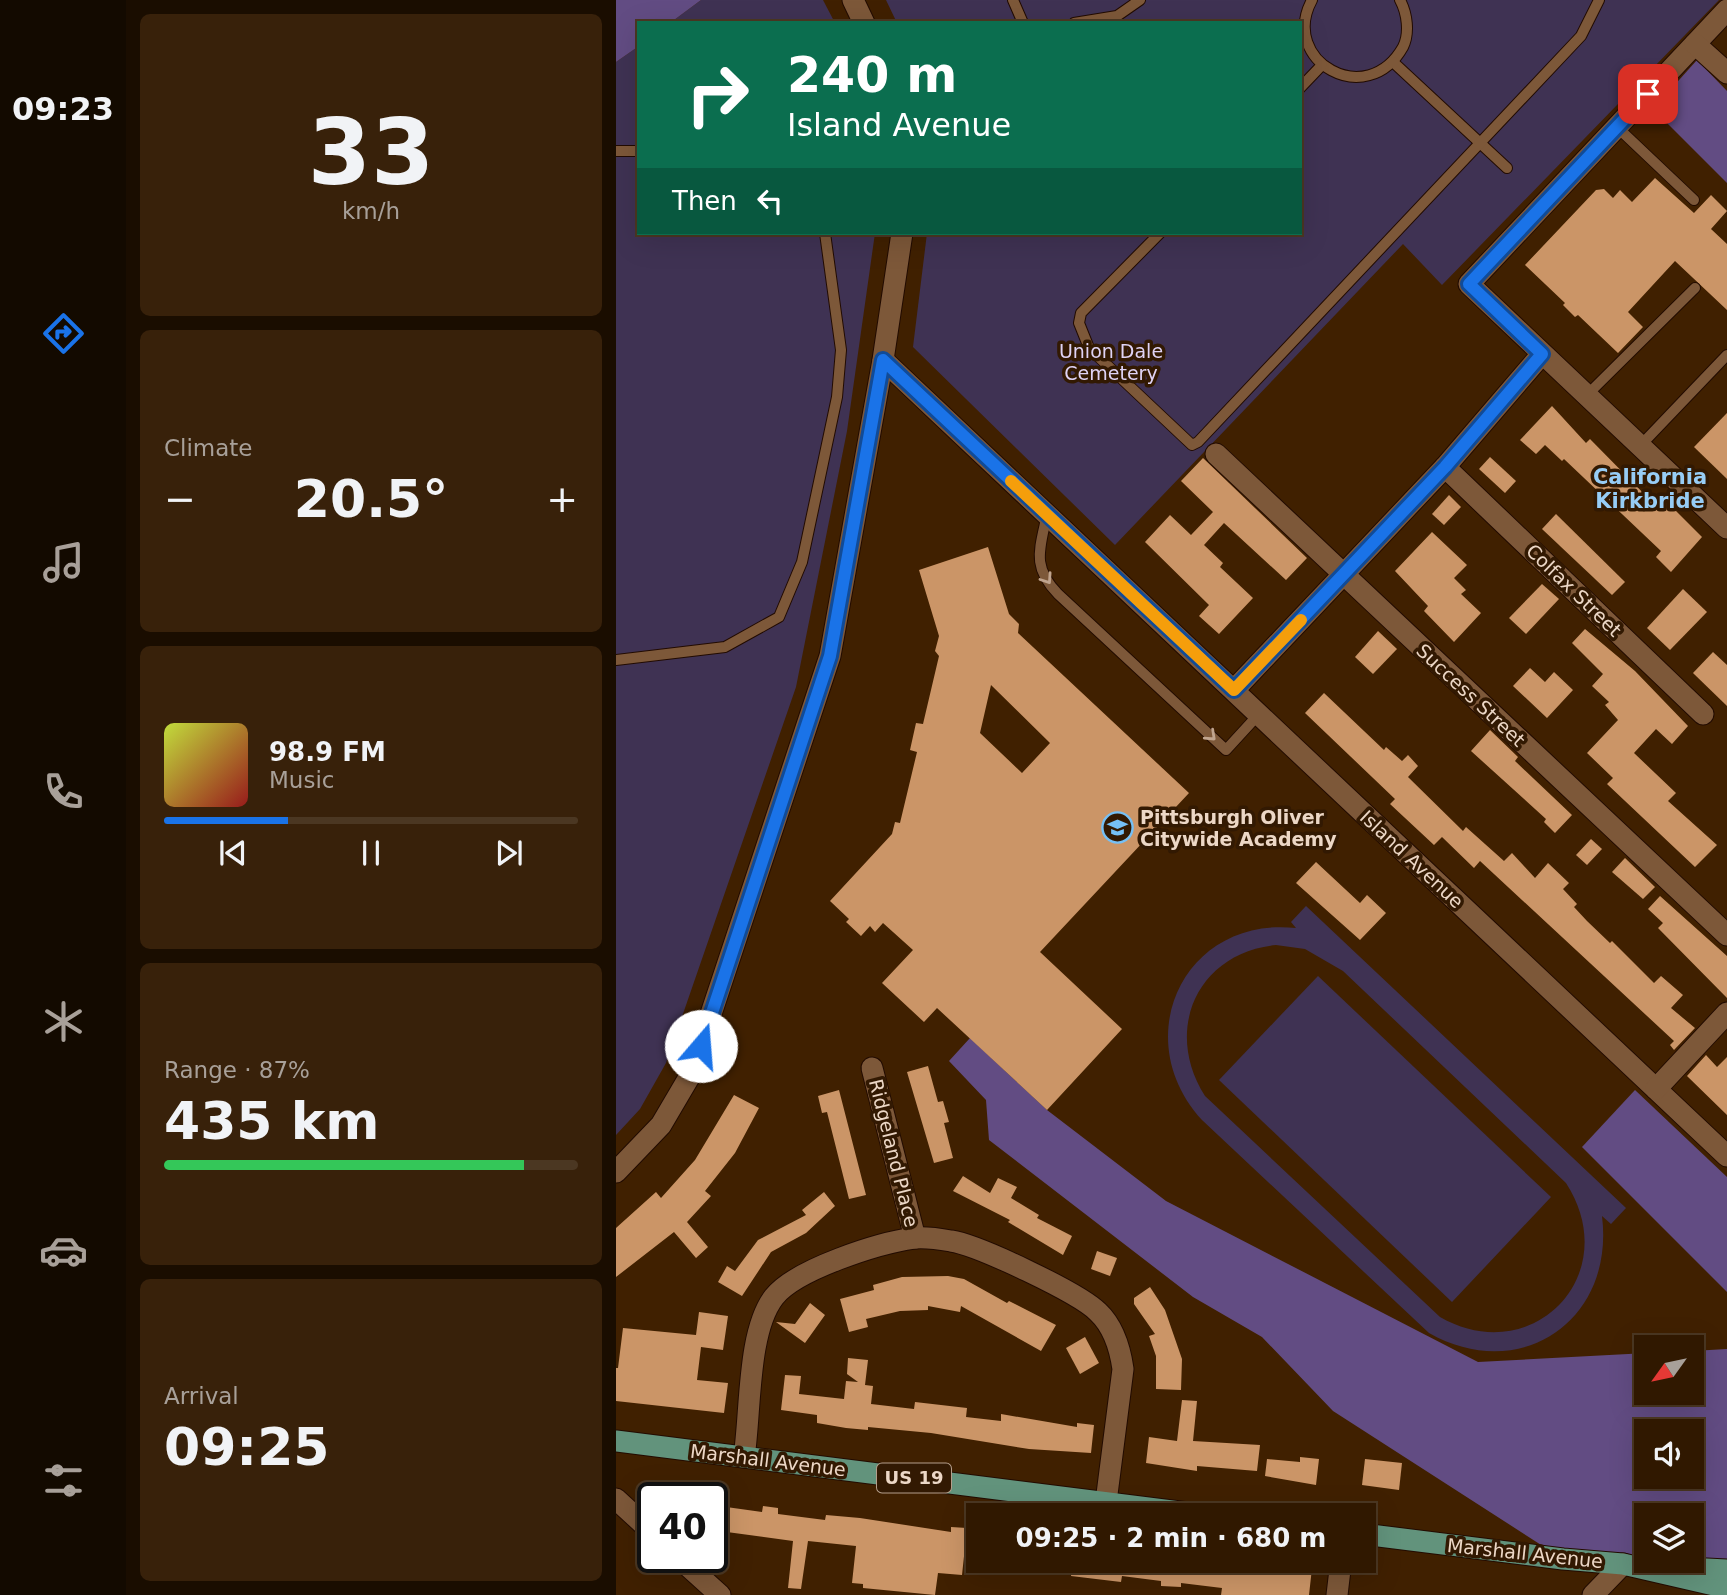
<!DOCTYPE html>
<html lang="en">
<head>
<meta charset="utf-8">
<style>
  :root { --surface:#301800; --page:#38210a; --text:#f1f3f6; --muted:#a8a099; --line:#4b3722; --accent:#1a73e8 }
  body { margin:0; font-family:"DejaVu Sans",sans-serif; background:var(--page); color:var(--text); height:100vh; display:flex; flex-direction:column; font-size:26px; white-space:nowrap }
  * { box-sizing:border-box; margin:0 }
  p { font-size:23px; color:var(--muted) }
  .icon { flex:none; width:38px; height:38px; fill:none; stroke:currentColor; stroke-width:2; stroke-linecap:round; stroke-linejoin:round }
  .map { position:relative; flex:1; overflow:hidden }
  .drawer { display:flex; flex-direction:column; gap:14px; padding:14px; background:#1a0d00; width:490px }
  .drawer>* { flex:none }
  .top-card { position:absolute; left:21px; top:21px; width:665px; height:214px; border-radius:0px; box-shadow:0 7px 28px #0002,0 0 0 2px var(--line); background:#0b6e4f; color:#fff; overflow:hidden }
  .needle { width:46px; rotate:237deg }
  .buttons { position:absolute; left:1018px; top:1335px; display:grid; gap:14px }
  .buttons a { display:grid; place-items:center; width:70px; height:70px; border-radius:0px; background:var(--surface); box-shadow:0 7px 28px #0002,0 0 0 2px var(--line); font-size:35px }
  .speed { position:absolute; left:21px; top:1482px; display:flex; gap:14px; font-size:35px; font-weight:700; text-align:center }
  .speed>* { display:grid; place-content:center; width:91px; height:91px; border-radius:50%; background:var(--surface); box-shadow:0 7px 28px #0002,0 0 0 2px var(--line); line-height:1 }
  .speed .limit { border:4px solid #111; border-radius:10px; background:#fff; color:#111 }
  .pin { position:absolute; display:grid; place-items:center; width:60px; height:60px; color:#fff; margin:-30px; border-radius:14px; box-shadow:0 4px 10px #0006 }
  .me { position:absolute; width:77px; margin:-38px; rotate:18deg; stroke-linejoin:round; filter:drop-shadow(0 0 5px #0008) }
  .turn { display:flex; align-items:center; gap:24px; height:147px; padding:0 35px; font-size:32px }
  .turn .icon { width:91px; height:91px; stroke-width:2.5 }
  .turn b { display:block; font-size:49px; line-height:60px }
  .then { display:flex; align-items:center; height:66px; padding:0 35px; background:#0003; gap:14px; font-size:26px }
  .big { font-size:52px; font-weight:800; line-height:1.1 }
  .drawer .tile { flex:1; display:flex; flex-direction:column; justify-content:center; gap:10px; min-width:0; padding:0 24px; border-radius:10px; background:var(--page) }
  .drawer .dial { align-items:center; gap:0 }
  .dial b { font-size:91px; line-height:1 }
  .song { display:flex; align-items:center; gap:21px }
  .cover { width:84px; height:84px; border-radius:10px; background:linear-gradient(135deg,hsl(70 70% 55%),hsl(0 70% 35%)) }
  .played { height:7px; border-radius:4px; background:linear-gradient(90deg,var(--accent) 30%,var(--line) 30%) }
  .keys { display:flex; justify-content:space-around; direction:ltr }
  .heat { display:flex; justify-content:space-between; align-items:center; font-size:38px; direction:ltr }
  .charge { height:10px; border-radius:5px; background:linear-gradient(90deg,#34c759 87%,var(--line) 0) }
  .trip { position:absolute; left:350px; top:1503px; width:410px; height:70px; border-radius:0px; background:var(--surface); box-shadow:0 7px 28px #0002,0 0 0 2px var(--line); font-weight:800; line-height:70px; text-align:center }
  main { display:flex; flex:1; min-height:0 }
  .dock { display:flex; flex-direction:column; width:126px; justify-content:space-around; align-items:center; background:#130a00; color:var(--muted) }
  .dock .icon { width:49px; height:49px }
  .dock .current { color:var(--accent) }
  .dock b { font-size:32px; color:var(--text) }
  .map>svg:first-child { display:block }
  .green { fill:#3f3253; fill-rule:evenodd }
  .forest { fill:#624c83; fill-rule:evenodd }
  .building { fill:#cb9567; fill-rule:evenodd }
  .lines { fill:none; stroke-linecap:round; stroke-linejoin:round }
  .lane-casing { stroke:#220b00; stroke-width:12 }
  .street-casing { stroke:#220b00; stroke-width:23 }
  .secondary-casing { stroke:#220b00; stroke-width:23 }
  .primary-casing { stroke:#220b00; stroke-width:23 }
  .lane { stroke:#7d5839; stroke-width:10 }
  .street { stroke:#7d5839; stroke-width:21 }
  .secondary { stroke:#7d5839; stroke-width:21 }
  .primary { stroke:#62937c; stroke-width:21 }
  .oneway { stroke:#c0a48e }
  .route-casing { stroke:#114b97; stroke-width:18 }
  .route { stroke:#1a73e8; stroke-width:12 }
  .slow { stroke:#f59e0b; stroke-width:12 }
  .labels { text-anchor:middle; stroke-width:7; stroke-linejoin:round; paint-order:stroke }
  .shield { fill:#321902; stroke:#b49e8b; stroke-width:2 }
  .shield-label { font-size:18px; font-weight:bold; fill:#ecd7c6 }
  .park-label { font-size:19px; fill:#dfd3f5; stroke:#321902 }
  .street-label { font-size:19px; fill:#ecd7c6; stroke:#321902 }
  .poi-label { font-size:19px; font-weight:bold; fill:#ecd7c6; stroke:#321902; text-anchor:start }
  .neighbourhood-label { font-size:21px; font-weight:bold; fill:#97cdf6; stroke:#321902 }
</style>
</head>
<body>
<main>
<nav class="dock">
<b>09:23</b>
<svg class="icon current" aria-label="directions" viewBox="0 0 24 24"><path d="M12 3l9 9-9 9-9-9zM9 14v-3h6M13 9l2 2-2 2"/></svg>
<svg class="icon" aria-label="music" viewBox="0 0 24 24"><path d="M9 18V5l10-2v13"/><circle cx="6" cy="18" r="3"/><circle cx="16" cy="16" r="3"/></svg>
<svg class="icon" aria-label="phone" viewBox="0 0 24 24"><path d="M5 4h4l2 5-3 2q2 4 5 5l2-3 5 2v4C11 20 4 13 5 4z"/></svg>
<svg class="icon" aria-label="climate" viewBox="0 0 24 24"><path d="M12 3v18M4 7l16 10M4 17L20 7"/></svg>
<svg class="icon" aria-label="car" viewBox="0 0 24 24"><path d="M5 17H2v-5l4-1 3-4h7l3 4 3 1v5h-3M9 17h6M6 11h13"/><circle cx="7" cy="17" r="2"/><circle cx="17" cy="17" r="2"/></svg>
<svg class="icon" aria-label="filters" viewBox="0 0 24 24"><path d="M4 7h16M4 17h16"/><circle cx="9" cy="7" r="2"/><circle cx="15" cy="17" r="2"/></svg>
</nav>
<section class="drawer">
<div class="tile dial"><b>33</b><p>km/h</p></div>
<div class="tile"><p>Climate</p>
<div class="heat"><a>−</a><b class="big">20.5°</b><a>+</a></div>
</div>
<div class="tile">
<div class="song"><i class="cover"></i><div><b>98.9 FM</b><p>Music</p></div></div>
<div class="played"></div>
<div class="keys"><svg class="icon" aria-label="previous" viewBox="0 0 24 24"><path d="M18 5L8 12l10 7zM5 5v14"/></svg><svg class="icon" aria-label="pause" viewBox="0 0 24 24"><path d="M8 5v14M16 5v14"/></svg><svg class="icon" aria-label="next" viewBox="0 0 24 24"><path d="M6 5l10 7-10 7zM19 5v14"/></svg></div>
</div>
<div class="tile"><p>Range · 87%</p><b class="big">435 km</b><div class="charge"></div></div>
<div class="tile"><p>Arrival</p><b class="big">09:25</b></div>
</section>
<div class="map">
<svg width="1111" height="1595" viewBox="0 0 1111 1595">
  <rect width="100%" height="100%" fill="#402000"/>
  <g class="green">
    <polygon points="85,0 207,0 219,23 54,23"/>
    <polygon points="270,0 1103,0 826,285 787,244 499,545 297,347 311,233 684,233 684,23 281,23"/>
    <polygon points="23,46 23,233 259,233 231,431 180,687 50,1063 24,1109 0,1135 0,62"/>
    <path d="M690 906 1010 1208 995 1224 986 1216C999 1320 905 1385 813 1333L586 1120C511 1038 568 916 680 928L675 922ZM660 945 689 949 727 971 950 1183C1009 1274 917 1370 824 1317L589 1096C547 1030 581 953 660 945Z"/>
    <polygon points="702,976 935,1197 836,1302 603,1080"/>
  </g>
  <g class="forest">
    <polygon points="0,0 85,0 54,23 23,23 23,46 0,62"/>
    <polygon points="1081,60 1111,91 1111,183 1037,109"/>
    <path d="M354 1038 431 1110 550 1201 862 1362 1031 1353V1393H1076V1351L1111 1349V1570L947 1559 717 1411 646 1337 577 1297 373 1140 370 1100 333 1061ZM1031 1432H1076V1477H1031ZM1031 1516H1076V1561H1031Z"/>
    <polygon points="1019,1090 1111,1177 1111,1292 966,1147"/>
  </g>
  <g class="building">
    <polygon points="1039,178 1078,213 1095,195 1111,211 1095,229 1111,244 1111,310 1059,261 1012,312 1027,327 1002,353 962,315 959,317 947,305 949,303 909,265 980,190 988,189 997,198 1004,190 1016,202"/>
    <polygon points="936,406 970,443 974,439 1036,502 1043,494 1086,537 1055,572 1040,557 1045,551 948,459 946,461 929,445 920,454 904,440"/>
    <polygon points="1111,413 1111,479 1078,447"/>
    <polygon points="874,457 900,481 889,493 863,469"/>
    <polygon points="587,458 691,558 670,580 608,523 588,545 607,563 604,567 637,598 603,634 583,616 593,605 529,542 554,515 575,535 597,512 565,481"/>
    <polygon points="833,495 845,507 828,525 816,514"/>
    <polygon points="940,514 1009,582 996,595 926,529"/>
    <polygon points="816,532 851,565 838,578 850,590 845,594 865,613 838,642 808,611 812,606 779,571"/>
    <path d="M372 547 393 614 403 624 402 633 573 793 424 952 506 1029 431 1110 321 1008 308 1022 266 983 297 950 267 923 259 932 254 926 245 936 230 922 233 919 214 901 276 834 279 822 284 823 301 752 294 750 300 723 307 724 323 656 319 651 323 636 303 570ZM375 685 434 743 406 773 364 733Z"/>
    <polygon points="926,584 943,599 910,634 893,618"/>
    <polygon points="1067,589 1091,612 1054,650 1031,628"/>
    <polygon points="969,629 1019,671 1072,726 1056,744 1040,729 1018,753 1060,793 1052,801 1101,845 1079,867 991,784 997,778 971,753 1002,720 989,705 993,702 976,686 987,674 956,643"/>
    <polygon points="762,631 781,649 757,674 739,657"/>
    <polygon points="1097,652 1111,665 1111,706 1077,673"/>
    <polygon points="914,668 929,682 938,672 957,690 931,718 897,686"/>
    <polygon points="708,693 768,750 770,747 786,761 792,755 802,766 792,777 847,831 850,827 888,861 896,853 919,878 932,863 953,883 947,889 961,904 958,907 971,921 994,943 996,941 1038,983 1045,976 1067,995 1055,1008 1079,1028 1058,1050 1054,1045 1058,1041 864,861 858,868 826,837 818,845 774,804 779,799 689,713"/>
    <polygon points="874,730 902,757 899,761 956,815 939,833 928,822 930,819 855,751"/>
    <polygon points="975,839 986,849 971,865 960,855"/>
    <polygon points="1009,858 1039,887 1027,899 996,872"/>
    <polygon points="700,862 744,903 751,895 770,913 744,940 680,883"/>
    <polygon points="1044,896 1111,956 1111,998 1042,928 1047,923 1032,909"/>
    <polygon points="1090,1055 1101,1067 1111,1057 1111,1115 1071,1076"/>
    <polygon points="312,1066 322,1102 327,1101 333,1122 328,1123 337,1158 318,1163 291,1072"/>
    <polygon points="223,1090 250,1195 233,1199 211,1112 206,1113 202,1096"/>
    <polygon points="118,1095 143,1108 119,1153 89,1191 95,1196 71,1222 92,1247 80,1258 58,1232 0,1277 0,1228 40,1192 45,1198 79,1160"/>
    <polygon points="347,1176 374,1193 382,1178 401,1187 395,1198 423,1215 421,1218 456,1236 447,1255 392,1222 394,1220 337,1191"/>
    <polygon points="208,1192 219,1206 190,1233 155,1252 126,1296 102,1282 111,1266 119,1271 142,1240 190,1215 186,1210"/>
    <polygon points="481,1251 501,1258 494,1276 475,1269"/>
    <polygon points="332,1276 348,1279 391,1303 393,1301 440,1325 425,1351 345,1306 344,1312 312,1306 312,1310 284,1311 250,1319 252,1327 233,1332 224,1299 258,1290 257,1285 286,1277"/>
    <polygon points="534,1287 549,1310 566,1359 565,1390 540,1389 540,1356 533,1336 539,1334 518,1304 518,1298"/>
    <polygon points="194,1303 209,1315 189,1343 160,1322 179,1324"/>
    <polygon points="83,1312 112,1316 107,1350 85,1347 81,1380 112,1383 108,1413 0,1401 0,1368 2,1368 7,1328 80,1335"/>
    <polygon points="469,1337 483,1363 464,1374 450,1348"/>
    <polygon points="232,1358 252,1360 249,1385 257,1386 255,1404 298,1409 299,1402 351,1408 350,1417 385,1421 385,1414 461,1427 461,1423 478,1425 475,1453 413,1449 315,1433 252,1427 252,1430 230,1428 201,1423 201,1415 165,1410 169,1375 185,1376 183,1394 228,1399 230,1381 242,1382 231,1374"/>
    <polygon points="566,1400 581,1401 577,1441 644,1445 641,1471 581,1466 581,1471 530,1463 533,1437 561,1441"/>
    <polygon points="684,1457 703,1459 700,1485 649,1476 651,1459 684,1462"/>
    <polygon points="749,1459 786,1463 783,1490 746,1485"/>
    <polygon points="96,1505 146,1512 147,1506 162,1508 162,1514 209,1520 210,1515 244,1518 335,1532 335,1527 351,1528 346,1575 322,1573 319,1595 247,1588 247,1584 236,1583 240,1546 192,1541 185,1589 172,1588 177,1541 96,1530"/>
    <polygon points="457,1561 562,1561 676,1572 676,1566 696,1568 693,1595 605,1595 606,1588 565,1583 565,1587 545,1586 545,1581 506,1576 505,1582 455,1576"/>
  </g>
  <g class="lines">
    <defs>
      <g id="lane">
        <polyline points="397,0 407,23"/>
        <path d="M696 0C663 61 751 111 787 47 794 33 791 13 784 0"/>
        <polyline points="458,23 501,16 524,0"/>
        <polyline points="777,62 891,168"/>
        <polyline points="684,88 706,65"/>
        <polyline points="1001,127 1078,200"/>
        <polyline points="0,151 23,151"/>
        <polyline points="544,233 465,313 463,323 473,348 576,445 582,442 965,36 983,0"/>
        <polyline points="971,395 1079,288"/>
        <polyline points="1024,446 1111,355"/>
        <path d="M431 514C424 549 415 566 442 594L610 750 643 714"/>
        <polyline points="0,660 109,647 163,617 186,562 221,397 225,350 209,233"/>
      </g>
      <g id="street">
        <polyline points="1111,10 853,284 1111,528"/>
        <polyline points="1079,44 1111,73"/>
        <polyline points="267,360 1111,1156"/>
        <polyline points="600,454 1111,935"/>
        <polyline points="829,467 1087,714"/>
        <polyline points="618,690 829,467 926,354"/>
        <polyline points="256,1068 299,1238"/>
        <polyline points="1040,1089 1111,1013"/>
        <path d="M128 1457C135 1412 131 1332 158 1297 180 1269 263 1243 298 1238 309 1237 324 1239 335 1241 362 1245 463 1293 482 1312 498 1327 504 1348 507 1369L490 1502"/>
        <polyline points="0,1499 37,1533"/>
        <polyline points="63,1558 104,1595"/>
        <polyline points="721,1595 725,1561"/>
        <polyline points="977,1595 1007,1564"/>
      </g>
      <g id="secondary">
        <polyline points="237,0 248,23"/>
        <polyline points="0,1172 45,1125 75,1074 214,656 267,360 286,233"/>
      </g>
      <g id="primary">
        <polyline points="0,1441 596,1516"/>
        <polyline points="747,1534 947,1559 1007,1564 1111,1588"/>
        <polyline points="1071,1568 1111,1570"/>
      </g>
    </defs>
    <use href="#lane" class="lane-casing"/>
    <use href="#street" class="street-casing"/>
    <use href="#secondary" class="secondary-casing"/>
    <use href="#primary" class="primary-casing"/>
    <use href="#lane" class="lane"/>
    <use href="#street" class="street"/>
    <use href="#secondary" class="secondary"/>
    <use href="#primary" class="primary"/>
  </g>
  <defs><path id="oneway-chevron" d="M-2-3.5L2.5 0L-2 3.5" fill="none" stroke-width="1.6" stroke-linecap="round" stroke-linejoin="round" transform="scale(1.75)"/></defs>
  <g class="oneway">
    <use href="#oneway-chevron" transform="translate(431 579) rotate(56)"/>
    <use href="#oneway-chevron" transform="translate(595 736) rotate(43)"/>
  </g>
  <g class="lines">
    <defs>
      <polyline id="route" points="85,1046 214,656 267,360 618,690 829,467 926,354 853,284 1032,94"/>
    </defs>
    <use href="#route" class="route-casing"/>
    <use href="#route" class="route"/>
    <polyline class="slow" points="395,481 618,690 685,620"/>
  </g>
  <defs>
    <symbol id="school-ring" viewBox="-11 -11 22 22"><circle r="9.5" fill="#321902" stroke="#75c0f6" stroke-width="1.5"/><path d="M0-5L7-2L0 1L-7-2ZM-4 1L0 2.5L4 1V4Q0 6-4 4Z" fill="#75c0f6"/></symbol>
  </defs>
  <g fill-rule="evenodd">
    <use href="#school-ring" x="484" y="810" width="35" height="35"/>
  </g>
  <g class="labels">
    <rect class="shield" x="261" y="1463.5" width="74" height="29" rx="5"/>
    <g class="shield-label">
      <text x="298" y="1484">US 19</text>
    </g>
    <g class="park-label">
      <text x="495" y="358">Union Dale<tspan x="495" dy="22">Cemetery</tspan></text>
    </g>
    <g class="street-label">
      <text transform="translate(958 590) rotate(44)" y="7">Colfax Street</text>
      <text transform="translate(855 695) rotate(43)" y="7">Success Street</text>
      <text transform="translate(796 859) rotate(43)" y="7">Island Avenue</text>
      <text transform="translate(278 1153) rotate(76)" y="7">Ridgeland Place</text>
      <text transform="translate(152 1460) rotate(7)" y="7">Marshall Avenue</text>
      <text transform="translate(909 1553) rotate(6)" y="7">Marshall Avenue</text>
    </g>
    <g class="poi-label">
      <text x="524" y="824">Pittsburgh Oliver<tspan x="524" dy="22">Citywide Academy</tspan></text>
    </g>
    <g class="neighbourhood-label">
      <text x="1034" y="484">California<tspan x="1034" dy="24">Kirkbride</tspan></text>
    </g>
  </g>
</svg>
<div class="buttons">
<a><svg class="needle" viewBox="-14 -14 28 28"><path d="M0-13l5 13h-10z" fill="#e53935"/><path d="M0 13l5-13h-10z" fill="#a8a099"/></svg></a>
<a><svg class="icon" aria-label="sound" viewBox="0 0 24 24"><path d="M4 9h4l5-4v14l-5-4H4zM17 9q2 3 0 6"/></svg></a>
<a><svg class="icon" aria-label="layers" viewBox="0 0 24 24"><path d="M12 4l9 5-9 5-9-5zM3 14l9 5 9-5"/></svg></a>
</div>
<div class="speed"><div class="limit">40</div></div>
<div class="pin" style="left:1032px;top:94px;background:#d93025"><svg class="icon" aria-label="arrive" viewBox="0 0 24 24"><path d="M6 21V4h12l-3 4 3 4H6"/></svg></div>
<svg class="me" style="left:85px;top:1046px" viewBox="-20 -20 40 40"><circle r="19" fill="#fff"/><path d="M0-13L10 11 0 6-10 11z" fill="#1a73e8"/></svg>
<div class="trip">09:25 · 2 min · 680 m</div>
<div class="top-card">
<div class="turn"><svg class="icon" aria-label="right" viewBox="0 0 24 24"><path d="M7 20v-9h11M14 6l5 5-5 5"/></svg><div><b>240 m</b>Island Avenue</div></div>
<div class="then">Then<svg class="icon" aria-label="left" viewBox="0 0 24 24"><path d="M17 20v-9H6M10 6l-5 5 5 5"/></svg></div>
</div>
</div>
</main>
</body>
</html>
